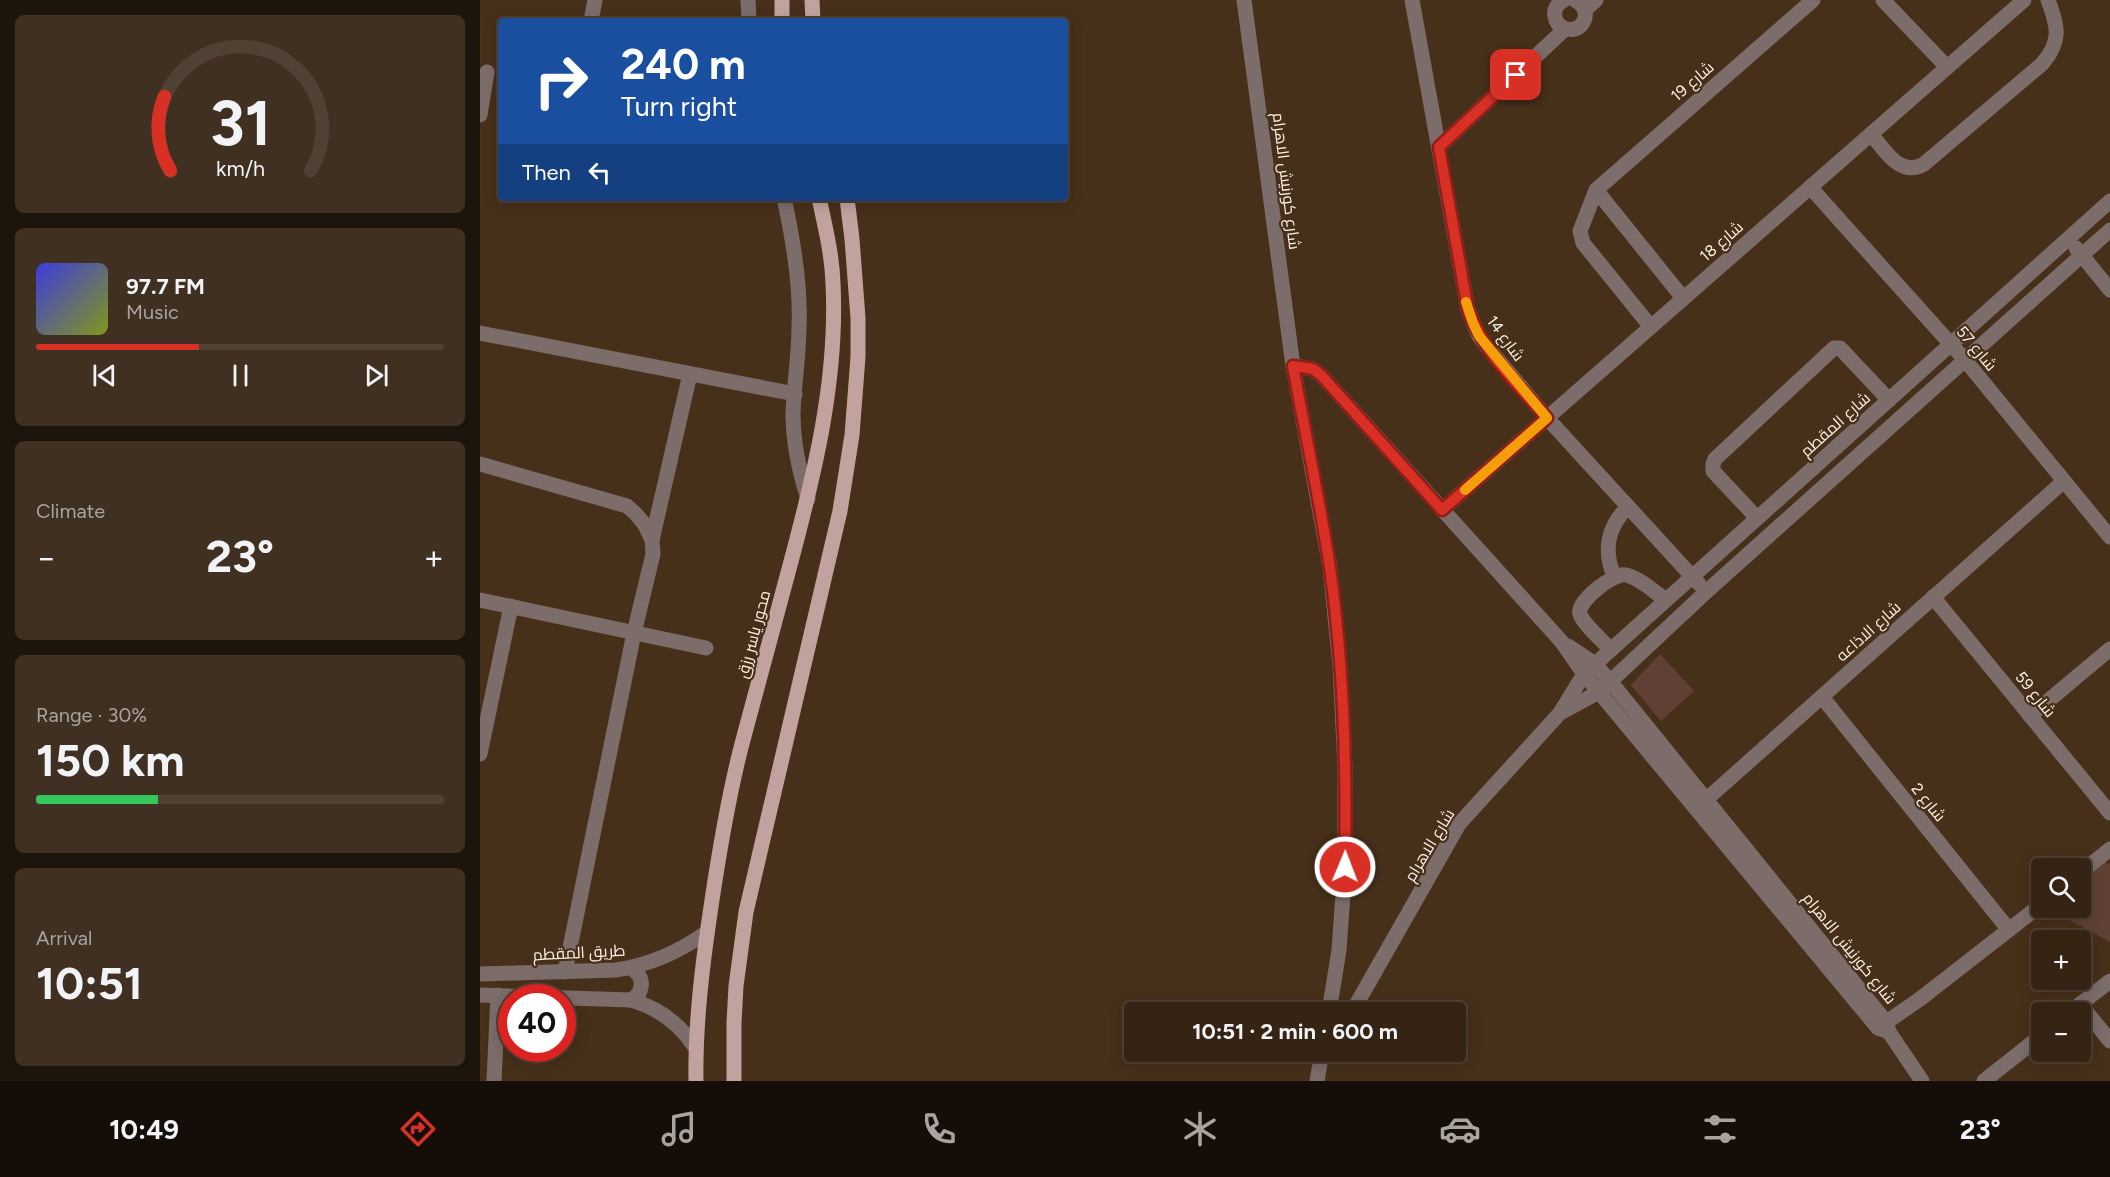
<!DOCTYPE html>
<html lang="en">
<head>
<meta charset="utf-8">
<style>
  :root { --surface:#352414; --page:#403022; --text:#f1f3f6; --muted:#aaa4a0; --line:#4f4134; --accent:#d93025 }
  body { margin:0; font-family:Figtree,Cairo,sans-serif; background:var(--page); color:var(--text); height:100vh; display:flex; flex-direction:column; font-size:22px; white-space:nowrap }
  * { box-sizing:border-box; margin:0 }
  p { font-size:20px; color:var(--muted) }
  .icon { flex:none; width:33px; height:33px; fill:none; stroke:currentColor; stroke-width:2; stroke-linecap:round; stroke-linejoin:round }
  .map { position:relative; flex:1; overflow:hidden }
  .sheet { display:flex; flex-direction:column; gap:15px; padding:15px; background:#1d140b; width:480px }
  .sheet>* { flex:none }
  .banner { position:absolute; left:18px; top:18px; width:570px; height:183px; border-radius:6px; box-shadow:0 3px 15px #0003,0 0 0 2px var(--line); background:#1a4fa0; color:#fff; overflow:hidden }
  .tools { position:absolute; left:1551px; top:858px; display:grid; gap:12px }
  .tools a { display:grid; place-items:center; width:60px; height:60px; border-radius:6px; background:var(--surface); box-shadow:0 3px 15px #0003,0 0 0 2px var(--line); font-size:30px }
  .speed { position:absolute; left:18px; top:984px; display:flex; gap:12px; font-size:30px; font-weight:700; text-align:center }
  .speed>* { display:grid; place-content:center; width:78px; height:78px; border-radius:50%; background:var(--surface); box-shadow:0 3px 15px #0003,0 0 0 2px var(--line); line-height:1 }
  .speed .limit { border:9px solid #d22; background:#fff; color:#111 }
  .pin { position:absolute; display:grid; place-items:center; width:51px; height:51px; color:#fff; margin:-26px; border-radius:12px; box-shadow:0 3px 9px #0006 }
  .me { position:absolute; width:66px; margin:-33px; rotate:1deg; stroke-linejoin:round; filter:drop-shadow(0 0 4px #0008) }
  .turn { display:flex; align-items:center; gap:21px; height:126px; padding:0 24px; font-size:27px }
  .turn .icon { width:78px; height:78px; stroke-width:2.5 }
  .turn b { display:block; font-size:42px; line-height:51px }
  .then { display:flex; align-items:center; height:57px; padding:0 24px; background:#0003; gap:12px; font-size:22px }
  .big { font-size:45px; font-weight:700; line-height:1.1 }
  .sheet .tile { flex:1; display:flex; flex-direction:column; justify-content:center; gap:9px; min-width:0; padding:0 21px; border-radius:9px; background:var(--page) }
  .sheet .dial { align-items:center; gap:0 }
  .dial svg { height:156px; overflow:visible; fill:none; stroke:var(--line); stroke-width:7; stroke-linecap:round; text-anchor:middle }
  .dial text { fill:var(--text); stroke:none }
  .song { display:flex; align-items:center; gap:18px }
  .cover { width:72px; height:72px; border-radius:9px; background:linear-gradient(135deg,hsl(240 70% 55%),hsl(70 70% 35%)) }
  .played { height:6px; border-radius:3px; background:linear-gradient(90deg,var(--accent) 40%,var(--line) 40%) }
  .keys { display:flex; justify-content:space-around; direction:ltr }
  .heat { display:flex; justify-content:space-between; align-items:center; font-size:33px; direction:ltr }
  .charge { height:9px; border-radius:4px; background:linear-gradient(90deg,#34c759 30%,var(--line) 0) }
  .trip { position:absolute; left:644px; top:1002px; width:342px; height:60px; border-radius:6px; background:var(--surface); box-shadow:0 3px 15px #0003,0 0 0 2px var(--line); font-weight:700; line-height:60px; text-align:center }
  .dock { display:flex; height:96px; justify-content:space-around; align-items:center; background:#150e08; color:var(--muted) }
  .dock .icon { width:42px; height:42px }
  .dock .on { color:var(--accent) }
  .dock b { font-size:27px; color:var(--text) }
  main { display:flex; flex:1; min-height:0 }
  .map>svg:first-child { display:block }
  .building { fill:#604035 }
  .lines { fill:none; stroke-linecap:round; stroke-linejoin:round }
  .minor { stroke:#7c6d6b; stroke-width:15 }
  .major { stroke:#c2a29f; stroke-width:15 }
  .route-casing { stroke:#8d1f18; stroke-width:15 }
  .route { stroke:#d93025; stroke-width:10 }
  .slow { stroke:#f59e0b; stroke-width:10 }
  .labels { text-anchor:middle; stroke-width:4.5; stroke-linejoin:round; paint-order:stroke }
  .street-label { font-size:16px; fill:#fdf1e6; stroke:#47301a }
</style>
</head>
<body>
<main>
<section class="sheet">
<div class="tile dial"><svg viewBox="0 0 100 80">
<path d="M14 69A42 42 0 1 1 86 69"/>
<path d="M14 69A42 42 0 0 1 11 31" stroke="#d93025"/>
<text x="50" y="56" font-size="32" font-weight="700">31</text>
<text x="50" y="72" font-size="11">km/h</text>
</svg></div>
<div class="tile">
<div class="song"><i class="cover"></i><div><b>97.7 FM</b><p>Music</p></div></div>
<div class="played"></div>
<div class="keys"><svg class="icon" aria-label="previous" viewBox="0 0 24 24"><path d="M18 5L8 12l10 7zM5 5v14"/></svg><svg class="icon" aria-label="pause" viewBox="0 0 24 24"><path d="M8 5v14M16 5v14"/></svg><svg class="icon" aria-label="next" viewBox="0 0 24 24"><path d="M6 5l10 7-10 7zM19 5v14"/></svg></div>
</div>
<div class="tile"><p>Climate</p>
<div class="heat"><a>−</a><b class="big">23°</b><a>+</a></div>
</div>
<div class="tile"><p>Range · 30%</p><b class="big">150 km</b><div class="charge"></div></div>
<div class="tile"><p>Arrival</p><b class="big">10:51</b></div>
</section>
<div class="map">
<svg width="1630" height="1081" viewBox="0 0 1630 1081">
  <rect width="100%" height="100%" fill="#47301a"/>
  <g class="building">
    <polygon points="1180,654 1214,691 1181,721 1151,685"/>
    <polygon points="1625,862 1630,865 1630,942 1584,917 1589,908 1600,908 1600,882"/>
  </g>
  <g class="lines">
    <g class="minor">
      <polyline points="268,0 269,21"/>
      <polyline points="764,0 813,366 850,567 860,666 865,767 865,867 859,950 849,1012"/>
      <polyline points="932,0 988,310 999,336 1008,348 1067,418 1219,584"/>
      <path d="M1084 0C1074 5 1072 14 1078 24 1098 42 1118 12 1095 0"/>
      <polyline points="1403,0 1467,67"/>
      <polyline points="1105,10 1116,0"/>
      <polyline points="111,21 115,0"/>
      <polyline points="0,115 7,72"/>
      <path d="M1391 134C1405 150 1420 178 1444 164L1562 64C1582 41 1578 26 1568 0"/>
      <polyline points="959,147 1085,29"/>
      <polyline points="1330,187 1485,360 1630,537"/>
      <polyline points="1116,190 1203,298"/>
      <path d="M304 198C313 239 321 284 319 326 319 355 314 384 313 413 313 443 319 471 328 499"/>
      <polyline points="1596,248 1630,290"/>
      <polyline points="1171,327 1103,243 1100,231 1116,190 1333,0"/>
      <polyline points="0,333 315,394"/>
      <polyline points="813,366 833,369 841,375 1081,641 1104,674 1388,1016 1398,1028 1409,1032"/>
      <polyline points="0,464 147,506 156,514 165,525 172,540 173,554 154,633 85,972"/>
      <polyline points="962,510 1544,0"/>
      <polyline points="1277,518 1233,471 1233,464 1235,459 1354,348 1360,348 1409,400"/>
      <polyline points="172,540 210,374"/>
      <path d="M1134 576C1123 550 1128 526 1148 507"/>
      <polyline points="1453,597 1630,813"/>
      <polyline points="0,600 226,648"/>
      <polyline points="1088,646 1115,664 1130,681 1406,1022 1409,1032 1442,1081"/>
      <path d="M1131 650C1123 641 1103 624 1100 614 1096 602 1134 572 1146 575 1160 578 1174 592 1186 600"/>
      <polyline points="1342,697 1529,930"/>
      <polyline points="1082,712 1119,692 1226,592 1630,230"/>
      <polyline points="1550,716 1630,649"/>
      <polyline points="0,754 31,606"/>
      <polyline points="1219,806 1584,481"/>
      <polyline points="1600,873 1630,849"/>
      <path d="M150 968C165 975 165 992 151 1000"/>
      <path d="M0 974 136 970C170 965 199 952 227 932"/>
      <path d="M0 995 151 1000C179 1008 199 1023 215 1047"/>
      <polyline points="1600,1004 1630,1041"/>
      <polyline points="872,1012 979,824 1080,713 1104,674 1630,201"/>
      <polyline points="1590,1012 1630,981"/>
      <polyline points="1398,1028 1440,999 1562,904"/>
      <polyline points="14,1081 18,995"/>
      <polyline points="837,1081 842,1052"/>
      <polyline points="1504,1081 1562,1035"/>
    </g>
    <g class="major">
      <polyline points="302,0 302,21"/>
      <polyline points="332,0 333,21"/>
      <path d="M216 1081C215 1021 223 960 232 900 240 847 249 792 263 740 278 683 294 626 309 569 334 476 358 380 353 283 352 254 345 226 339 198"/>
      <polyline points="254,1081 254,1023 256,986 266,912 360,511 372,435 378,357 378,318 372,239 367,198"/>
    </g>
  </g>
  <g class="lines">
    <defs>
      <path id="route" d="M865 867C867 767 864 667 850 568 840 500 825 433 813 366L833 369 841 375 962 510 1067 418C1038 384 1003 352 988 310L959 147 1036 75"/>
    </defs>
    <use href="#route" class="route-casing"/>
    <use href="#route" class="route"/>
    <polyline class="slow" points="985,490 1067,418 999,336 993,323 986,302"/>
  </g>
  <g class="labels">
    <g class="street-label">
      <text transform="translate(1212 81) rotate(-41)" y="6">شارع 19</text>
      <text transform="translate(807 181) rotate(83)" y="6">شارع كورنيش الاهرام</text>
      <text transform="translate(1241 241) rotate(-41)" y="6">شارع 18</text>
      <text transform="translate(1026 338) rotate(54)" y="6">شارع 14</text>
      <text transform="translate(1497 348) rotate(50)" y="6">شارع 57</text>
      <text transform="translate(1355 424) rotate(-42)" y="6">شارع المقطم</text>
      <text transform="translate(1388 631) rotate(-42)" y="6">شارع الاذاعه</text>
      <text transform="translate(273 634) rotate(-75)" y="6">محور ياسر رزق</text>
      <text transform="translate(1556 694) rotate(51)" y="6">شارع 59</text>
      <text transform="translate(1449 802) rotate(51)" y="6">شارع 2</text>
      <text transform="translate(949 845) rotate(-59)" y="6">شارع الاهرام</text>
      <text transform="translate(1370 948) rotate(51)" y="6">شارع كورنيش الاهرام</text>
      <text transform="translate(99 952) rotate(-3)" y="6">طريق المقطم</text>
    </g>
  </g>
</svg>
<div class="tools">
<a><svg class="icon" aria-label="search" viewBox="0 0 24 24"><circle cx="10" cy="10" r="6"/><path d="M15 15l6 6"/></svg></a>
<a>+</a>
<a>−</a>
</div>
<div class="speed"><div class="limit">40</div></div>
<div class="pin" style="left:1036px;top:75px;background:#d93025"><svg class="icon" aria-label="arrive" viewBox="0 0 24 24"><path d="M6 21V4h12l-3 4 3 4H6"/></svg></div>
<svg class="me" style="left:865px;top:867px" viewBox="-20 -20 40 40"><circle r="17" fill="#d93025" stroke="#fff" stroke-width="3"/><path d="M0-11L8 9 0 5-8 9z" fill="#fff"/></svg>
<div class="trip">10:51 · 2 min · 600 m</div>
<div class="banner">
<div class="turn"><svg class="icon" aria-label="right" viewBox="0 0 24 24"><path d="M7 20v-9h11M14 6l5 5-5 5"/></svg><div><b>240 m</b>Turn right</div></div>
<div class="then">Then<svg class="icon" aria-label="left" viewBox="0 0 24 24"><path d="M17 20v-9H6M10 6l-5 5 5 5"/></svg></div>
</div>
</div>
</main>
<nav class="dock">
<b>10:49</b>
<svg class="icon on" aria-label="directions" viewBox="0 0 24 24"><path d="M12 3l9 9-9 9-9-9zM9 14v-3h6M13 9l2 2-2 2"/></svg>
<svg class="icon" aria-label="music" viewBox="0 0 24 24"><path d="M9 18V5l10-2v13"/><circle cx="6" cy="18" r="3"/><circle cx="16" cy="16" r="3"/></svg>
<svg class="icon" aria-label="phone" viewBox="0 0 24 24"><path d="M5 4h4l2 5-3 2q2 4 5 5l2-3 5 2v4C11 20 4 13 5 4z"/></svg>
<svg class="icon" aria-label="climate" viewBox="0 0 24 24"><path d="M12 3v18M4 7l16 10M4 17L20 7"/></svg>
<svg class="icon" aria-label="car" viewBox="0 0 24 24"><path d="M5 17H2v-5l4-1 3-4h7l3 4 3 1v5h-3M9 17h6M6 11h13"/><circle cx="7" cy="17" r="2"/><circle cx="17" cy="17" r="2"/></svg>
<svg class="icon" aria-label="filters" viewBox="0 0 24 24"><path d="M4 7h16M4 17h16"/><circle cx="9" cy="7" r="2"/><circle cx="15" cy="17" r="2"/></svg>
<b>23°</b>
</nav>
</body>
</html>
